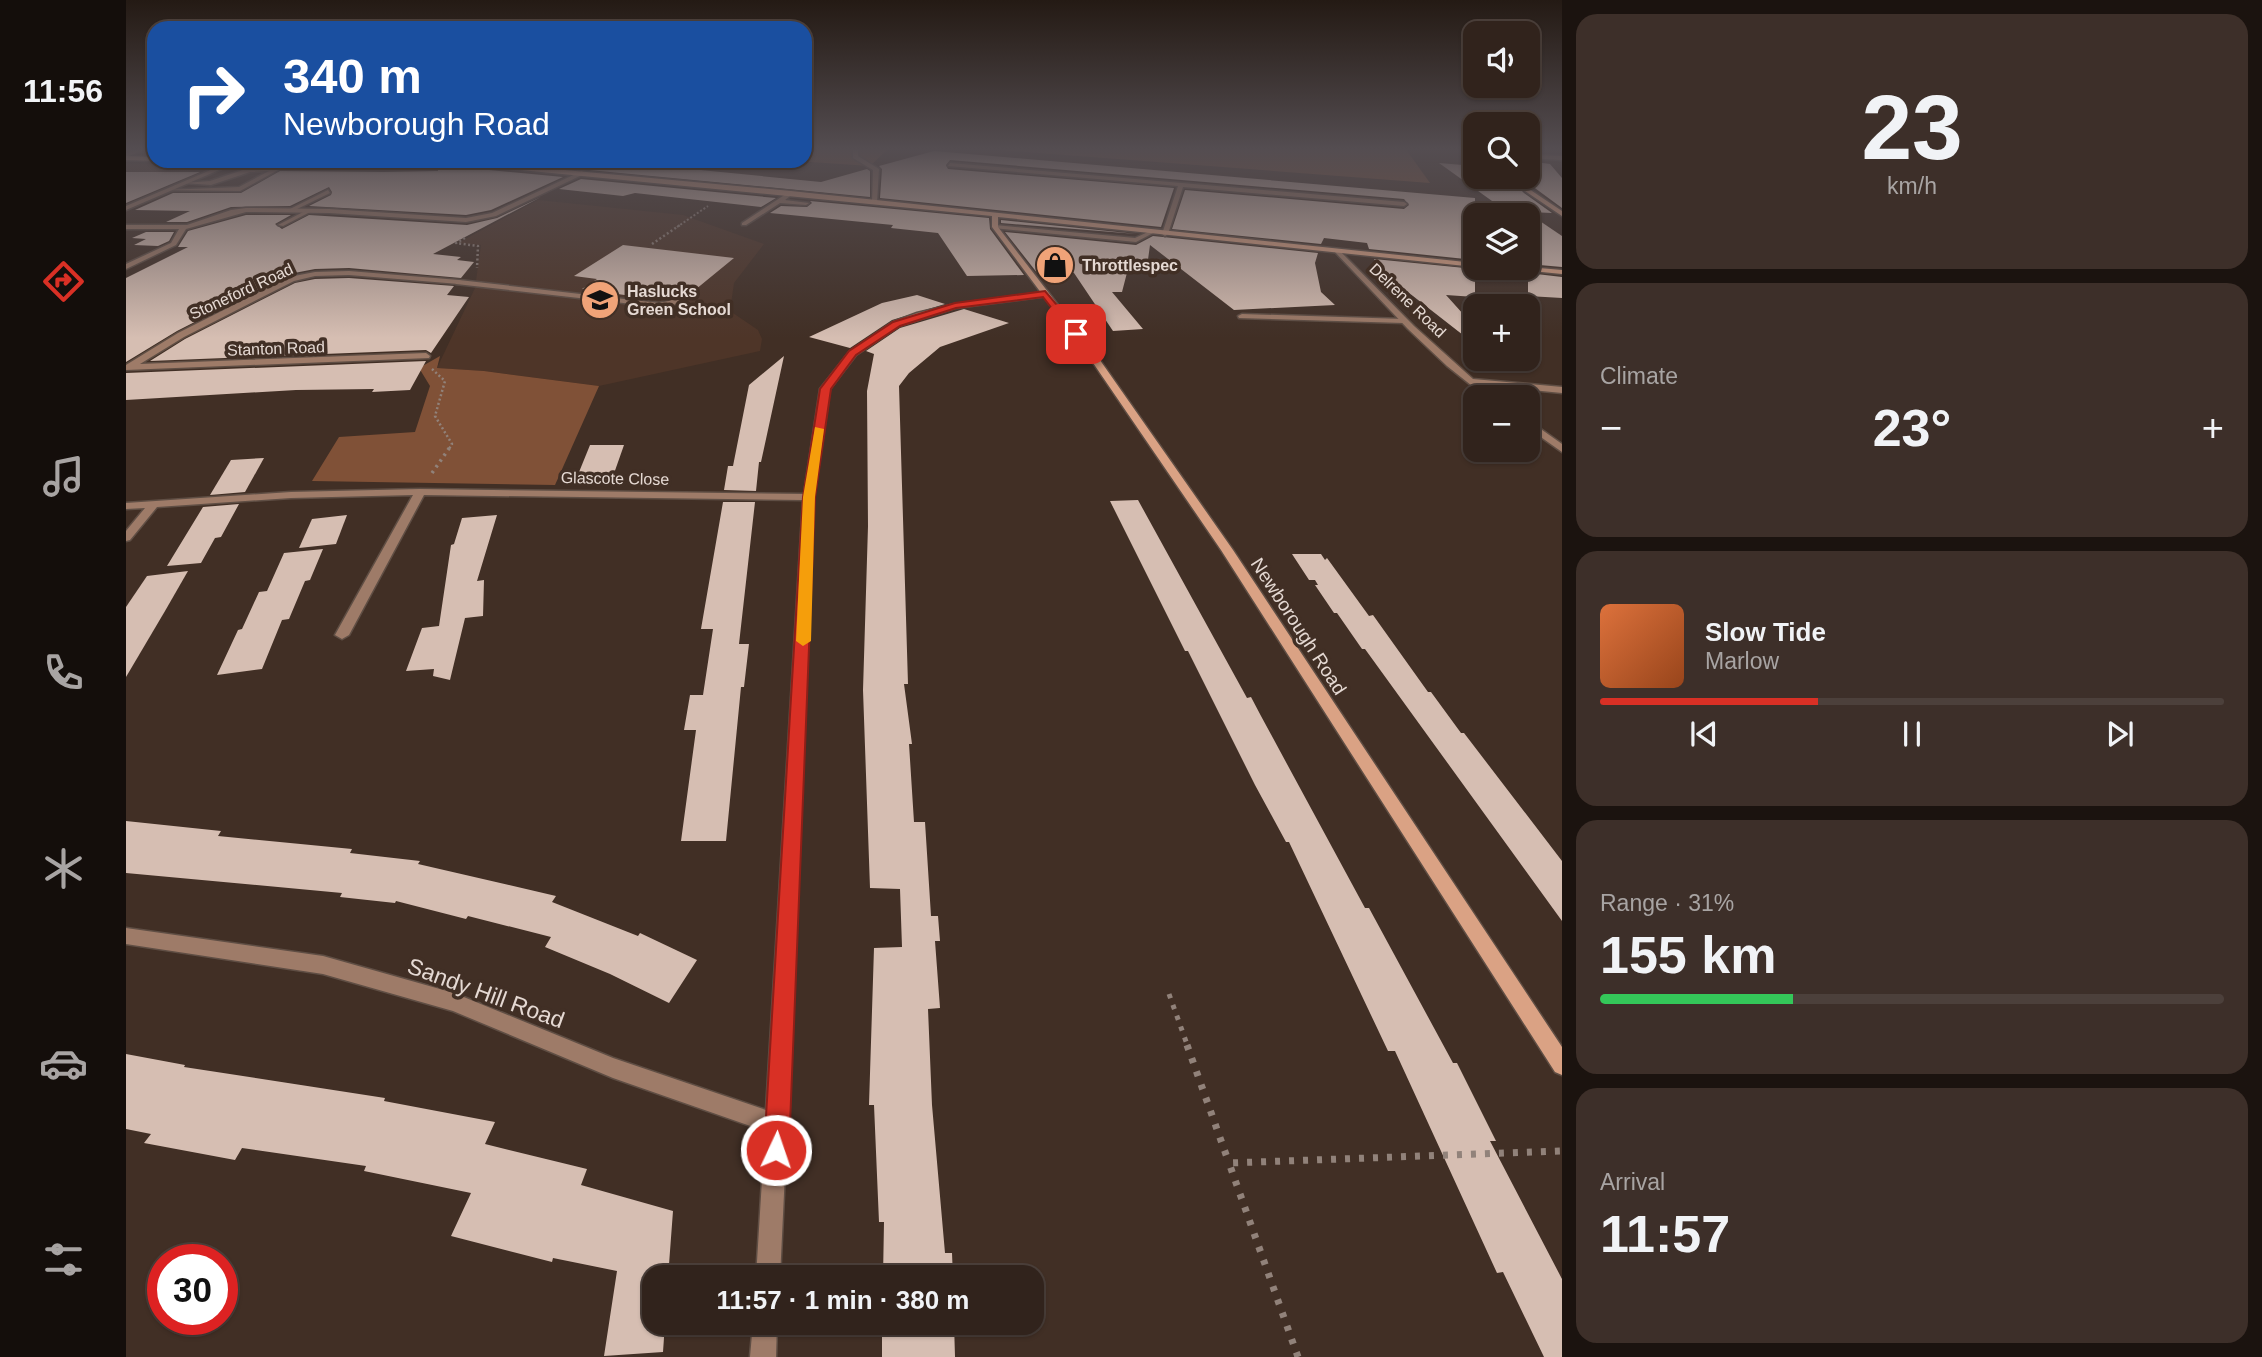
<!DOCTYPE html>
<html lang="en">
<head>
<meta charset="utf-8">
<style>
  :root { --surface:#31231c; --page:#3d2f29; --text:#f1f3f6; --muted:#a8a4a3; --line:#4c403b; --accent:#d93025 }
  body { margin:0; font-family:Helvetica,sans-serif; background:var(--page); color:var(--text); height:100vh; display:flex; flex-direction:column; font-size:26px; white-space:nowrap }
  * { box-sizing:border-box; margin:0 }
  p { font-size:23px; color:var(--muted) }
  .icon { flex:none; width:38px; height:38px; fill:none; stroke:currentColor; stroke-width:2; stroke-linecap:round; stroke-linejoin:round }
  .map { position:relative; flex:1; overflow:hidden }
  .drawer { display:flex; flex-direction:column; gap:14px; padding:14px; background:#1b130f; width:700px }
  .drawer>* { flex:none }
  .banner { position:absolute; left:21px; top:21px; width:665px; height:147px; border-radius:21px; box-shadow:0 2px 5px #0004,0 0 0 2px var(--line); background:#1a4fa0; color:#fff; overflow:hidden }
  .buttons { position:absolute; left:1337px; top:21px; display:grid; gap:14px }
  .buttons a { display:grid; place-items:center; width:77px; height:77px; border-radius:14px; background:var(--surface); box-shadow:0 2px 5px #0004,0 0 0 2px var(--line); font-size:35px }
  .speed { position:absolute; left:21px; top:1244px; display:flex; gap:14px; font-size:35px; font-weight:700; text-align:center }
  .speed>* { display:grid; place-content:center; width:91px; height:91px; border-radius:50%; background:var(--surface); box-shadow:0 2px 5px #0004,0 0 0 2px var(--line); line-height:1 }
  .speed .limit { border:10px solid #d22; background:#fff; color:#111 }
  .pin { position:absolute; display:grid; place-items:center; width:60px; height:60px; color:#fff; margin:-30px; border-radius:14px; box-shadow:0 4px 10px #0006 }
  .me { position:absolute; width:77px; margin:-38px; rotate:3deg; stroke-linejoin:round; filter:drop-shadow(0 0 5px #0008) }
  .turn { display:flex; align-items:center; gap:24px; height:147px; padding:0 21px; font-size:32px }
  .turn .icon { width:91px; height:91px; stroke-width:2.5 }
  .turn b { display:block; font-size:49px; line-height:60px }
  .big { font-size:52px; font-weight:600; line-height:1.1 }
  .drawer .widget { flex:1; display:flex; flex-direction:column; justify-content:center; gap:10px; min-width:0; padding:0 24px; border-radius:21px; background:var(--page) }
  .drawer .dial { align-items:center; gap:0 }
  .dial b { font-size:91px; line-height:1 }
  .song { display:flex; align-items:center; gap:21px }
  .cover { width:84px; height:84px; border-radius:10px; background:linear-gradient(135deg,hsl(20 70% 55%),hsl(20 70% 35%)) }
  .played { height:7px; border-radius:4px; background:linear-gradient(90deg,var(--accent) 35%,var(--line) 35%) }
  .keys { display:flex; justify-content:space-around; direction:ltr }
  .heat { display:flex; justify-content:space-between; align-items:center; font-size:38px; direction:ltr }
  .charge { height:10px; border-radius:5px; background:linear-gradient(90deg,#34c759 31%,var(--line) 0) }
  .trip { position:absolute; left:516px; top:1265px; width:402px; height:70px; border-radius:21px; background:var(--surface); box-shadow:0 2px 5px #0004,0 0 0 2px var(--line); font-weight:600; line-height:70px; text-align:center }
  main { display:flex; flex:1; min-height:0 }
  .tabs { display:flex; flex-direction:column; width:126px; justify-content:space-around; align-items:center; background:#140e0b; color:var(--muted) }
  .tabs .icon { width:49px; height:49px }
  .tabs .on { color:var(--accent) }
  .tabs b { font-size:32px; color:var(--text) }
  .map>svg:first-child { display:block }
  .built { fill:#4e3528 }
  .green { fill:#805137 }
  .building { fill:#d6beb2 }
  .lines { fill:none; stroke-linecap:round; stroke-linejoin:round }
  .lane-casing { stroke:#5f4e44; stroke-width:3 }
  .street-casing { stroke:#5f4e44; stroke-width:3 }
  .secondary-casing { stroke:#5f4e44; stroke-width:3 }
  .path-far4 { stroke:#91827a; stroke-width:2; stroke-dasharray:2 2; stroke-linecap:butt }
  .path-far3 { stroke:#91827a; stroke-width:2.5; stroke-dasharray:2 2.5; stroke-linecap:butt }
  .path-far2 { stroke:#91827a; stroke-width:3.5; stroke-dasharray:2.5 4.5; stroke-linecap:butt }
  .path-far1 { stroke:#91827a; stroke-width:5; stroke-dasharray:4.5 7; stroke-linecap:butt }
  .path { stroke:#91827a; stroke-width:7; stroke-dasharray:5 9; stroke-linecap:butt }
  .lane { fill:#9e7b68; fill-rule:evenodd }
  .street { fill:#9e7b68; fill-rule:evenodd }
  .secondary { fill:#daa284; fill-rule:evenodd }
  .route { fill:#d93025; stroke:#8d1f18; stroke-width:2 }
  .slow { fill:#f59e0b }
  .labels { text-anchor:middle; stroke-width:7; stroke-linejoin:round; paint-order:stroke }
  .far-poi-label { font-size:16px; font-weight:bold; fill:#e5d9d3; stroke:#412f25; text-anchor:start }
  .far-street-label { font-size:16px; fill:#e5d9d3; stroke:#412f25 }
  .street-label { font-size:19px; fill:#e5d9d3; stroke:#412f25 }
  .near-street-label { font-size:23px; fill:#e5d9d3; stroke:#412f25 }
</style>
</head>
<body>
<main>
<nav class="tabs">
<b>11:56</b>
<svg class="icon on" aria-label="directions" viewBox="0 0 24 24"><path d="M12 3l9 9-9 9-9-9zM9 14v-3h6M13 9l2 2-2 2"/></svg>
<svg class="icon" aria-label="music" viewBox="0 0 24 24"><path d="M9 18V5l10-2v13"/><circle cx="6" cy="18" r="3"/><circle cx="16" cy="16" r="3"/></svg>
<svg class="icon" aria-label="phone" viewBox="0 0 24 24"><path d="M5 4h4l2 5-3 2q2 4 5 5l2-3 5 2v4C11 20 4 13 5 4z"/></svg>
<svg class="icon" aria-label="climate" viewBox="0 0 24 24"><path d="M12 3v18M4 7l16 10M4 17L20 7"/></svg>
<svg class="icon" aria-label="car" viewBox="0 0 24 24"><path d="M5 17H2v-5l4-1 3-4h7l3 4 3 1v5h-3M9 17h6M6 11h13"/><circle cx="7" cy="17" r="2"/><circle cx="17" cy="17" r="2"/></svg>
<svg class="icon" aria-label="filters" viewBox="0 0 24 24"><path d="M4 7h16M4 17h16"/><circle cx="9" cy="7" r="2"/><circle cx="15" cy="17" r="2"/></svg>
</nav>
<div class="map">
<svg width="1436" height="1357" viewBox="0 0 1436 1357">
  <rect width="100%" height="100%" fill="#412f25"/>
  <g class="built">
    <polygon points="0,164 76,165 29,188 0,187"/>
    <polygon points="412,200 557,215 638,244 608,283 604,311 632,330 636,339 634,351 473,386 358,371 311,368 349,288 355,245 332,243"/>
  </g>
  <g class="green">
    <polygon points="679,148 763,148 744,166 669,161 679,161"/>
    <polygon points="848,148 1279,148 1304,183"/>
    <polygon points="314,356 311,368 358,371 473,386 429,485 186,481 213,437 289,432 304,386 293,368"/>
  </g>
  <g class="building">
    <polygon points="808,151 1349,198 1349,260 1243,249 1241,243 1198,238 1195,244 1046,229 1059,190 1278,209 1283,205 1278,199 824,160 820,165 822,169 1048,188 1035,227 754,198 756,169 753,166"/>
    <polygon points="370,161 483,161 695,182 741,169 744,171 744,197"/>
    <polygon points="1402,161 1424,164 1436,178 1436,208 1394,177 1402,177"/>
    <polygon points="1313,163 1349,166 1349,177 1382,177 1398,193 1426,213 1380,211"/>
    <polygon points="312,168 363,170 437,177 365,210 340,215 183,206 205,195 206,192 203,187 164,206 105,207 61,222 40,222 64,211 9,210 47,193 115,193 154,171 258,172 312,171"/>
    <polygon points="0,172 74,172 0,203"/>
    <polygon points="455,179 650,198 635,207 509,193 497,196 433,189"/>
    <polygon points="415,197 307,254 335,257 331,260 348,262 335,278 223,268 189,269 163,274 51,331 0,362 0,278 62,247 52,247 62,231 120,215 165,215 149,224 156,229 183,215 341,225 371,218"/>
    <polygon points="684,201 863,218 864,229 898,275 841,276 812,233 765,228 767,225 644,213 655,206 681,207 686,203"/>
    <polygon points="1402,213 1436,236 1436,267 1402,264"/>
    <polygon points="875,220 1011,234 875,223"/>
    <polygon points="20,232 48,232 43,241 32,246 8,245 20,239 6,238"/>
    <polygon points="879,232 1010,245 1027,236 1192,253 1189,263 1195,292 1209,305 1108,310 1024,245 1021,267 1003,265 996,292 986,292 1017,329 987,331 948,273 912,274"/>
    <polygon points="497,245 574,254 608,258 564,294 565,290 557,286 542,299 534,300 456,289 471,279 448,276"/>
    <polygon points="1248,259 1349,269 1349,297 1320,295 1347,325 1337,335 1278,289 1268,288"/>
    <polygon points="1402,273 1436,277 1436,298 1402,296"/>
    <polygon points="223,278 328,286 321,295 343,297 305,353 300,350 24,361 59,339 169,283 189,279"/>
    <polygon points="791,295 819,304 766,320 724,348 683,337 756,303"/>
    <polygon points="838,309 883,323 814,347 783,373 773,386 782,684 778,684 786,744 783,744 788,822 799,822 805,916 812,916 814,941 809,941 814,1008 802,1009 806,1105 819,1253 826,1253 827,1278 757,1278 758,1222 753,1222 748,1105 743,1105 748,948 776,947 774,889 744,888 737,690 742,526 741,391 748,354 740,351 774,328"/>
    <polygon points="658,356 635,462 633,462 630,491 598,490 602,466 607,466 623,385"/>
    <polygon points="300,361 284,390 246,392 248,389 170,390 0,400 0,373"/>
    <polygon points="464,445 498,445 485,482 449,482"/>
    <polygon points="138,458 119,492 84,495 105,460"/>
    <polygon points="1012,500 1121,698 1125,697 1135,716 1239,908 1243,908 1327,1063 1331,1063 1370,1141 1364,1141 1436,1279 1436,1357 1418,1357 1377,1272 1371,1273 1269,1051 1262,1051 1163,842 1160,842 1129,785 1062,651 1059,651 984,501"/>
    <polygon points="597,502 629,502 613,644 623,644 618,687 615,687 600,841 555,841 570,730 558,730 564,695 577,695 587,629 575,629"/>
    <polygon points="113,504 95,537 89,538 75,563 41,566 77,507"/>
    <polygon points="221,515 210,544 173,548 186,519"/>
    <polygon points="371,515 351,581 358,580 357,616 339,618 324,680 307,676 308,669 280,671 296,628 313,626 325,545 328,544 336,518"/>
    <polygon points="197,549 184,580 179,581 163,619 156,620 136,669 91,675 112,630 116,629 133,592 141,591 158,553"/>
    <polygon points="1166,554 1195,554 1199,560 1201,558 1243,616 1247,615 1302,692 1305,692 1335,733 1338,733 1436,861 1436,921 1239,649 1236,649 1211,613 1208,613 1189,585 1192,585 1189,580 1183,580"/>
    <polygon points="62,571 39,611 0,677 0,607 21,576"/>
    <polygon points="0,821 95,831 92,836 226,849 224,853 294,861 292,864 430,896 426,902 512,936 514,933 571,960 543,1003 484,974 419,947 425,937 342,916 340,919 270,901 269,903 214,897 216,893 0,873"/>
    <polygon points="0,1054 59,1065 58,1067 259,1098 258,1101 369,1122 359,1144 461,1169 455,1185 547,1211 542,1278 528,1278 528,1323 539,1323 537,1352 478,1356 491,1271 427,1258 426,1262 325,1236 345,1193 238,1171 240,1166 116,1148 109,1160 18,1143 25,1134 0,1129"/>
    <polygon points="756,1323 828,1323 829,1357 756,1357"/>
  </g>
  <g class="lines">
    <defs>
      <g id="lane">
        <polygon points="0,148 16,151 0,152"/>
        <polygon points="727,149 732,150 732,156 753,169 751,203 746,202 747,170 727,158"/>
        <polygon points="150,167 152,170 114,191 39,190 113,187 143,171 124,172 85,185 58,183 84,181 123,168"/>
        <polygon points="202,190 204,193 169,210 164,209"/>
        <polygon points="663,192 668,193 659,200 683,203 680,205 654,203 620,225 616,225 616,223"/>
        <polygon points="181,210 186,211 157,226 152,225"/>
        <polygon points="869,225 1009,238 1024,231 1029,232 1010,242 867,228"/>
        <polygon points="333,280 533,303 543,301 556,289 563,291 548,305 533,307 330,284 329,282"/>
        <polygon points="1116,314 1278,319 1282,321 1278,323 1113,318 1112,316"/>
      </g>
      <g id="street">
        <polygon points="16,148 24,148 0,157 0,153"/>
        <polygon points="1402,155 1436,156 1436,160 1402,158"/>
        <polygon points="106,161 114,161 0,210 0,206"/>
        <polygon points="824,163 1278,202 1281,204 1278,206 1057,187 1042,234 1039,236 1036,234 1052,186 822,166"/>
        <polygon points="456,171 458,174 370,216 340,222 203,213 120,212 60,229 50,245 0,269 0,264 45,243 53,229 0,229 0,225 61,225 105,210 120,208 203,209 340,218 366,213"/>
        <polygon points="1209,250 1213,250 1288,326 1347,379 1436,387 1436,393 1355,385 1371,397 1360,397 1321,366 1282,329 1209,252"/>
        <polygon points="223,271 333,280 337,282 333,284 223,275 189,276 168,281 58,337 14,364 300,353 304,356 303,358 0,370 0,365 52,333 163,277 189,272"/>
        <polygon points="919,292 922,292 922,296 829,308 773,326 730,355 704,389 688,497 661,1121 663,1125 661,1130 654,1278 630,1278 639,1131 487,1078 327,1011 197,974 0,944 0,928 197,956 328,993 487,1058 640,1110 677,500 298,495 223,635 216,639 209,635 287,495 165,498 31,507 4,540 0,541 0,531 19,508 0,509 0,503 165,492 294,489 678,494 694,389 724,351 767,322 791,313 829,304"/>
        <polygon points="1402,420 1436,444 1436,452 1402,428"/>
        <polygon points="627,1323 651,1323 650,1357 624,1357"/>
      </g>
      <g id="secondary">
        <polygon points="0,156 28,157 28,161 0,160"/>
        <polygon points="101,161 363,163 665,191 1349,263 1349,267 872,217 872,227 969,353 1107,550 1436,1047 1436,1075 1429,1072 1095,550 963,357 866,227 866,216 363,167"/>
        <polygon points="1385,177 1391,177 1403,189 1436,211 1436,216 1399,191"/>
        <polygon points="1402,267 1436,270 1436,274 1377,268"/>
      </g>
    </defs>
    <use href="#lane" class="lane-casing"/>
    <use href="#street" class="street-casing"/>
    <use href="#secondary" class="secondary-casing"/>
    <polyline class="path-far4" points="551,227 582,206"/>
    <g class="path-far3">
      <polyline points="339,238 330,243 352,246 351,268"/>
      <polyline points="526,244 554,225"/>
      <polyline points="306,369 319,381 309,416 326,444 323,449"/>
    </g>
    <polyline class="path-far2" points="306,473 324,447"/>
    <polyline class="path-far1" points="1043,994 1062,1047"/>
    <g class="path">
      <polyline points="1061,1045 1103,1163"/>
      <polyline points="1172,1357 1103,1163 1436,1151"/>
    </g>
    <use href="#lane" class="lane"/>
    <use href="#street" class="street"/>
    <use href="#secondary" class="secondary"/>
  </g>
  <linearGradient id="sky" x2="0" y2="1"><stop stop-color="#241a14"/><stop offset="0.44" stop-color="#544d51"/><stop offset="1" stop-color="#544d51" stop-opacity="0"/></linearGradient>
  <rect width="1436" height="338" fill="url(#sky)"/>
  <polygon class="route" points="919,291 954,332 954,336 947,336 917,297 830,308 774,326 730,355 705,389 689,497 663,1150 659,1159 650,1163 641,1159 638,1150 677,497 694,389 723,351 767,322 829,303"/>
  <polygon class="slow" points="689,427 698,429 689,497 685,641 677,646 670,641 677,497"/>
  <defs>
    <symbol id="shop-disc" viewBox="-11 -11 22 22"><circle r="9.5" fill="#f0a378" stroke="#412f25"/><path d="M-5-2.5h2.3a2.7 3.5 0 0 1 5.4 0H5L5.5 6h-11ZM-1.5-2.5h3a1.5 2.3 0 0 0-3 0Z" fill="#111"/></symbol>
    <symbol id="school-disc" viewBox="-11 -11 22 22"><circle r="9.5" fill="#f0a378" stroke="#412f25"/><path d="M0-5L7-2L0 1L-7-2ZM-4 1L0 2.5L4 1V4Q0 6-4 4Z" fill="#111"/></symbol>
  </defs>
  <g fill-rule="evenodd">
    <use href="#shop-disc" x="907" y="243" width="44" height="44"/>
    <use href="#school-disc" x="452" y="278" width="44" height="44"/>
  </g>
  <g class="labels">
    <g class="far-poi-label">
      <text x="956" y="271">Throttlespec</text>
      <text x="501" y="297">Haslucks<tspan x="501" dy="18">Green School</tspan></text>
    </g>
    <g class="far-street-label">
      <text transform="translate(115 291) rotate(-25)" y="6">Stoneford Road</text>
      <text transform="translate(1282 300) rotate(44)" y="6">Delrene Road</text>
      <text transform="translate(150 348) rotate(-2)" y="6">Stanton Road</text>
      <text transform="translate(489 478) rotate(1)" y="6">Glascote Close</text>
    </g>
    <g class="street-label">
      <text transform="translate(1173 626) rotate(57)" y="7">Newborough Road</text>
    </g>
    <g class="near-street-label">
      <text transform="translate(360 993) rotate(20)" y="8">Sandy Hill Road</text>
    </g>
  </g>
</svg>
<div class="buttons">
<a><svg class="icon" aria-label="sound" viewBox="0 0 24 24"><path d="M4 9h4l5-4v14l-5-4H4zM17 9q2 3 0 6"/></svg></a>
<a><svg class="icon" aria-label="search" viewBox="0 0 24 24"><circle cx="10" cy="10" r="6"/><path d="M15 15l6 6"/></svg></a>
<a><svg class="icon" aria-label="layers" viewBox="0 0 24 24"><path d="M12 4l9 5-9 5-9-5zM3 14l9 5 9-5"/></svg></a>
<a>+</a>
<a>−</a>
</div>
<div class="speed"><div class="limit">30</div></div>
<div class="pin" style="left:950px;top:334px;background:#d93025"><svg class="icon" aria-label="arrive" viewBox="0 0 24 24"><path d="M6 21V4h12l-3 4 3 4H6"/></svg></div>
<svg class="me" style="left:650px;top:1150px" viewBox="-20 -20 40 40"><circle r="17" fill="#d93025" stroke="#fff" stroke-width="3"/><path d="M0-11L8 9 0 5-8 9z" fill="#fff"/></svg>
<div class="trip">11:57 · 1 min · 380 m</div>
<div class="banner">
<div class="turn"><svg class="icon" aria-label="right" viewBox="0 0 24 24"><path d="M7 20v-9h11M14 6l5 5-5 5"/></svg><div><b>340 m</b>Newborough Road</div></div>
</div>
</div>
<section class="drawer">
<div class="widget dial"><b>23</b><p>km/h</p></div>
<div class="widget"><p>Climate</p>
<div class="heat"><a>−</a><b class="big">23°</b><a>+</a></div>
</div>
<div class="widget">
<div class="song"><i class="cover"></i><div><b>Slow Tide</b><p>Marlow</p></div></div>
<div class="played"></div>
<div class="keys"><svg class="icon" aria-label="previous" viewBox="0 0 24 24"><path d="M18 5L8 12l10 7zM5 5v14"/></svg><svg class="icon" aria-label="pause" viewBox="0 0 24 24"><path d="M8 5v14M16 5v14"/></svg><svg class="icon" aria-label="next" viewBox="0 0 24 24"><path d="M6 5l10 7-10 7zM19 5v14"/></svg></div>
</div>
<div class="widget"><p>Range · 31%</p><b class="big">155 km</b><div class="charge"></div></div>
<div class="widget"><p>Arrival</p><b class="big">11:57</b></div>
</section>
</main>
</body>
</html>
